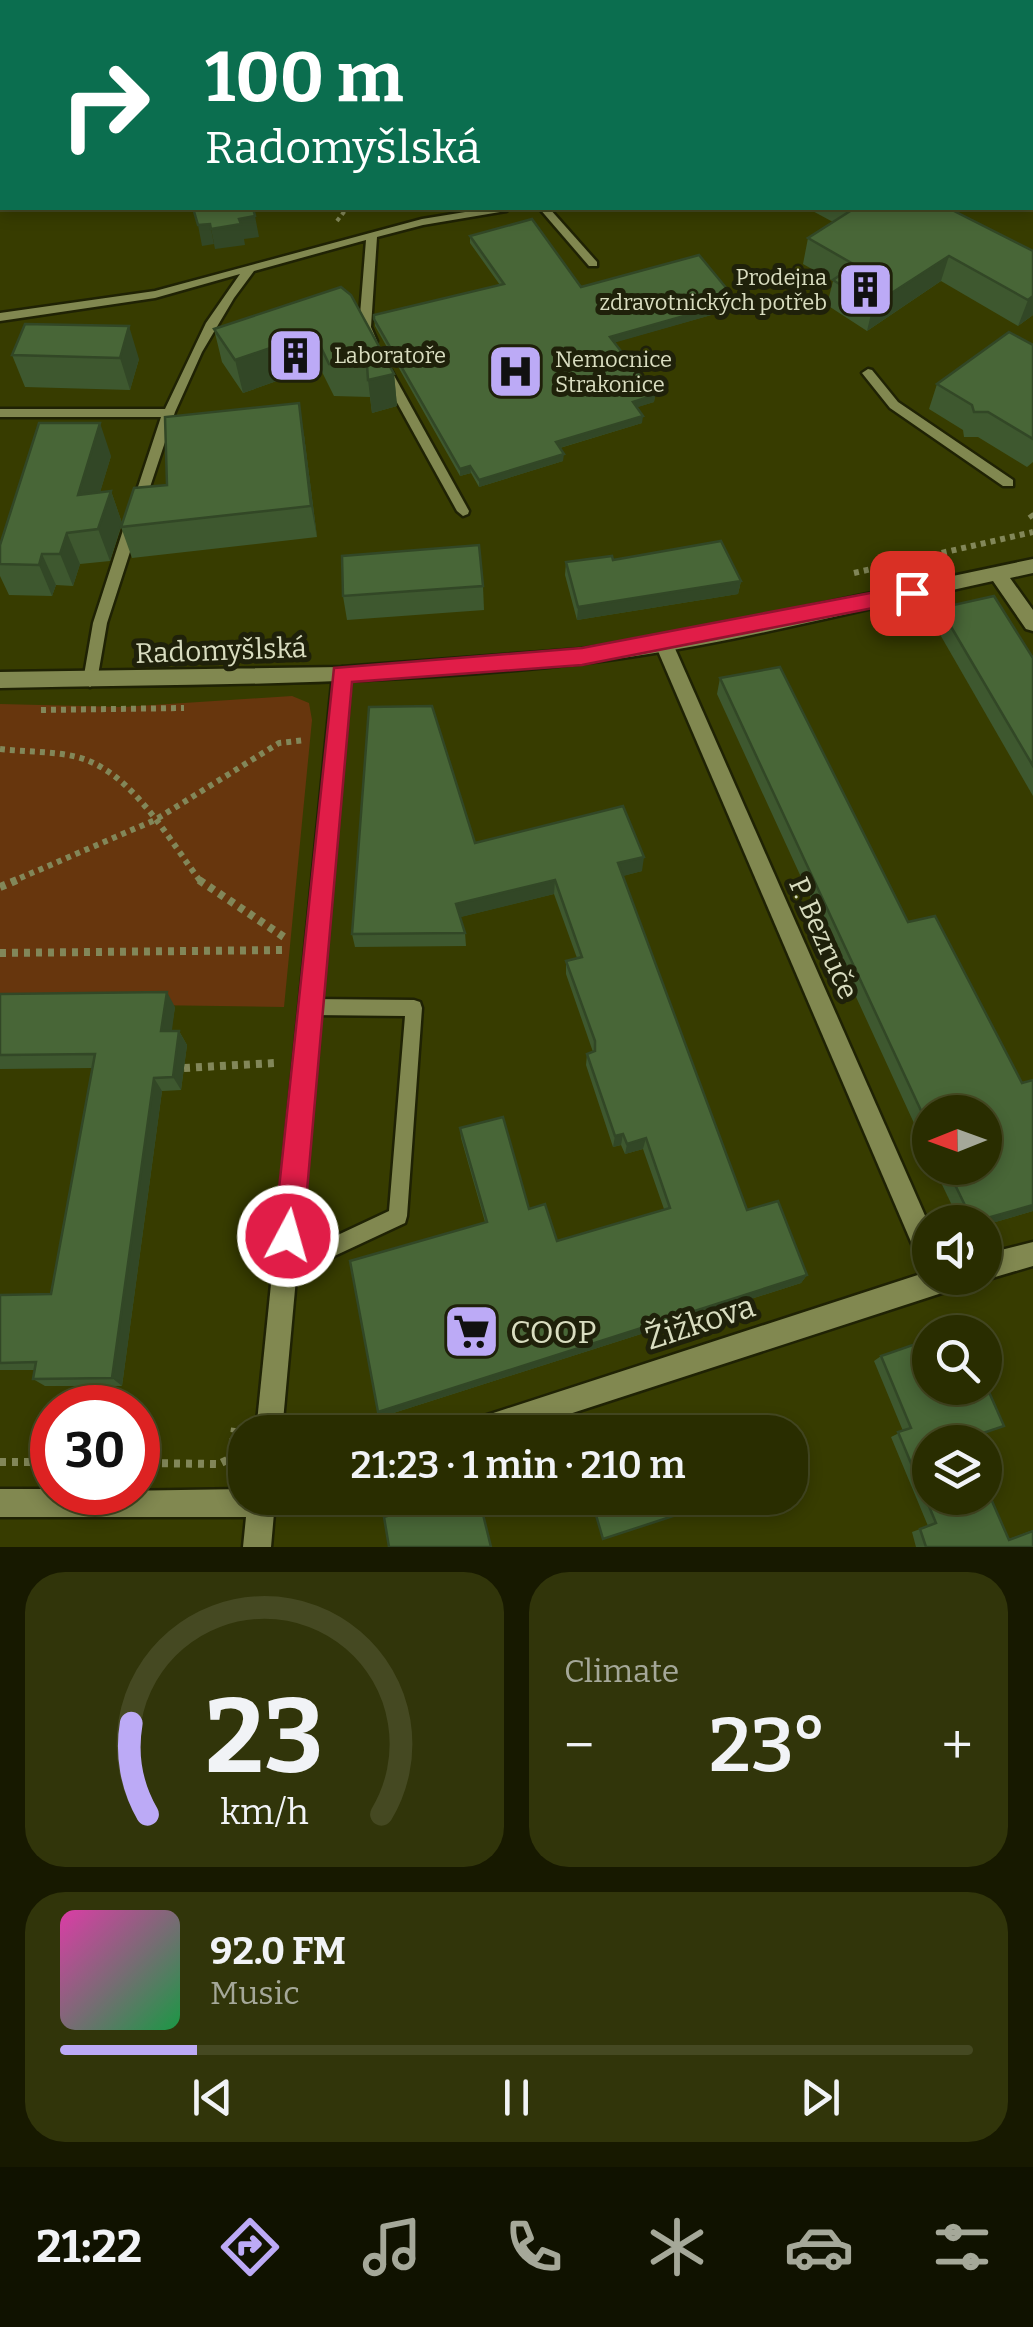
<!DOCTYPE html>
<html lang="en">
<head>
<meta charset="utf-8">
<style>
  :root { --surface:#292d00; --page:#31350a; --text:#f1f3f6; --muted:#a5a899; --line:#454922; --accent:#bcaaf6 }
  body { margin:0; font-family:Bitter,serif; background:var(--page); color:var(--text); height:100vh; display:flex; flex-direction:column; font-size:38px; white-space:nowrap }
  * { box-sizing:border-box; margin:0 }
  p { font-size:32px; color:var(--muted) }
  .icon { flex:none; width:55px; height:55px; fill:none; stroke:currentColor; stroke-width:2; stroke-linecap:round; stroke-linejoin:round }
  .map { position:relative; height:1547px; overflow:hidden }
  .drawer { display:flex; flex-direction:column; gap:25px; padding:25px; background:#171900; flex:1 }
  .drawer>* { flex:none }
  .guide { position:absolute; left:0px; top:0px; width:1035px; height:210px; box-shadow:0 5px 15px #0003,0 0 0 2px var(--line); background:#0b6e4f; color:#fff; overflow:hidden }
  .needle { width:65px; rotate:269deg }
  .buttons { position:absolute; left:912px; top:1095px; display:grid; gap:20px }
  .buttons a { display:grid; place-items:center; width:90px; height:90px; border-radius:50%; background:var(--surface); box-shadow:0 5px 15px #0003,0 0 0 2px var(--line); font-size:50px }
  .speed { position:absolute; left:30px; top:1385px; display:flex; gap:20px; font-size:50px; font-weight:700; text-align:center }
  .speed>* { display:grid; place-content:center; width:130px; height:130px; border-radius:50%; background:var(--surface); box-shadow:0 5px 15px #0003,0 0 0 2px var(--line); line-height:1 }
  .speed .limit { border:15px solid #d22; background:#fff; color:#111 }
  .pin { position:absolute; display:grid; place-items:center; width:85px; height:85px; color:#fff; margin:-42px; border-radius:20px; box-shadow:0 5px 15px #0006 }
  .me { position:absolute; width:110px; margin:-55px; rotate:6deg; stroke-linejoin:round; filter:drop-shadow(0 0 8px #0008) }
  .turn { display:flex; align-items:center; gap:35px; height:210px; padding:0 40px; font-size:45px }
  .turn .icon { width:130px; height:130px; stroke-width:2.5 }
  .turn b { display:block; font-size:70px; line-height:85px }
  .big { font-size:75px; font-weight:600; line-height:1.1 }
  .drawer .widget { flex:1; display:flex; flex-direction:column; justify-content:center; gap:15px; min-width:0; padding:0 35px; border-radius:40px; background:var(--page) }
  .drawer .dial { align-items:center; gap:0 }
  .dial svg { height:260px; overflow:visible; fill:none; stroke:var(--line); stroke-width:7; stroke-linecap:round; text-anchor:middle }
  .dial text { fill:var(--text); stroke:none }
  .song { display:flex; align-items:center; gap:30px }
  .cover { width:120px; height:120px; border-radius:15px; background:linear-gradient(135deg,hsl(320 70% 55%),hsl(140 70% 35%)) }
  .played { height:10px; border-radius:5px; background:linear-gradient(90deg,var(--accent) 15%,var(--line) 15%) }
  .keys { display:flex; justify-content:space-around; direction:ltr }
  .heat { display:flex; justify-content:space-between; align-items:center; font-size:55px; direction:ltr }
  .drawer .tiles { flex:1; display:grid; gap:25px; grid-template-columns:1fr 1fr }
  .widget:last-child { grid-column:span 2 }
  .trip { position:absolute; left:228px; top:1415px; width:580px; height:100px; border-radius:40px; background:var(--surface); box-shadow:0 5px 15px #0003,0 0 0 2px var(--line); font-weight:600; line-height:100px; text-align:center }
  .tab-bar { display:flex; height:160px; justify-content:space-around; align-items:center; background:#101200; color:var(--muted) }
  .tab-bar .icon { width:70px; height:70px }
  .tab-bar .on { color:var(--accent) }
  .tab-bar b { font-size:45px; color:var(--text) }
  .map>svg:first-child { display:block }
  .green { fill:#67360d }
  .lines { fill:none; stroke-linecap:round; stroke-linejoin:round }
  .service-casing { stroke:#1f2204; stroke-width:5 }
  .minor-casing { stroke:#1f2204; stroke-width:5 }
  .tertiary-casing { stroke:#1f2204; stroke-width:5 }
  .path-far2 { stroke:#828759; stroke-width:4; stroke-dasharray:4 4; stroke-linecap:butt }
  .path-far1 { stroke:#828759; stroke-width:6; stroke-dasharray:5 5; stroke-linecap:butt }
  .path { stroke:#828759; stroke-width:8; stroke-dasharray:6 6; stroke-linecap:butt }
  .service { fill:#818850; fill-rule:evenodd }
  .minor { fill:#818850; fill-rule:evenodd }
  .tertiary { fill:#818850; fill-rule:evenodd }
  .wall { fill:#3e582f }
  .shaded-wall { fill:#324726 }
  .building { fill:#486637; stroke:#324726; stroke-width:2.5 }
  .route { fill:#e11d48; stroke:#92132f; stroke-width:2.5 }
  .labels { text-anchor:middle; stroke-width:10; stroke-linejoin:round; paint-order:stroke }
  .far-poi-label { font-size:22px; fill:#d9ddc0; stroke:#1f210a; text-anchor:start }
  .street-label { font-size:28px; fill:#d9ddc0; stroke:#1f210a }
  .near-street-label { font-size:32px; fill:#d9ddc0; stroke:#1f210a }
  .near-poi-label { font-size:32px; fill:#d9ddc0; stroke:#1f210a; text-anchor:start }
</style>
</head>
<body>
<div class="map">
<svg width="1033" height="1547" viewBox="0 0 1033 1547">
  <rect width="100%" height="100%" fill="#373c00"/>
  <polygon class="green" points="292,696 309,703 312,720 284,1007 0,1003 0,704 123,707"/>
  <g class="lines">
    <defs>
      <g id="service">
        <polygon points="147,0 158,0 155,2 146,2"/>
        <polygon points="0,139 2,139 2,146 0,147"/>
        <polygon points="490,208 511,208 506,211 423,225 377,237 371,327 377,341 375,344 367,344 359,327 366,240 254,271 234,298 202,352 175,412 143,508 138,510 132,505 161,417 0,417 0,409 165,409 206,323 240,274 155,298 0,321 0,313 155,291 422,219"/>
        <polygon points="539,208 549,208 597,262 597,266 589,266"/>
        <polygon points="385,366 391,370 469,511 468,514 463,516 457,511 379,370"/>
        <polygon points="868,369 872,370 898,402 1013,480 1013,486 1003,486 890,408 862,373"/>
        <polygon points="131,522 138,527 107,623 97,681 90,687 83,681 93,623 124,527"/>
        <polygon points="312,999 414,1000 420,1002 422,1008 407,1216 405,1223 285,1279 278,1277 276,1270 278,1263 389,1211 405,1016 312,1015 306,1013 304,1007 306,1001"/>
      </g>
      <g id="minor">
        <polygon points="664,637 673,644 930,1227 930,1268 921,1265 655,644"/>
        <polygon points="342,667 351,674 282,1432 256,1432 333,674"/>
        <polygon points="1033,1242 1033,1266 985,1280 980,1278 985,1278 985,1254"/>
        <polygon points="930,1271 930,1278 961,1278 957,1287 948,1291 514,1432 462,1432 466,1423 475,1419"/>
        <polygon points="0,1489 52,1489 52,1492 245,1489 245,1498 291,1498 287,1508 274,1513 271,1547 243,1547 246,1517 0,1517"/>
      </g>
      <g id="tertiary">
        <polygon points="646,0 662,0 663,2 648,2"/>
        <rect x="1032" y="191" width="1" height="8"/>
        <path d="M1033 559V573L1010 578 1033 610V631L1026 629 993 581C858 610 721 647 584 663 390 686 194 684 0 688V672L342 667 582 649 664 637Z"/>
      </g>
    </defs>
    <use href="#service" class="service-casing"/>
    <use href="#minor" class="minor-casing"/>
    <use href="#tertiary" class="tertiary-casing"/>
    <g class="path-far2">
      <polyline points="904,0 909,2"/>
      <polyline points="337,221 347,208"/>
    </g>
    <g class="path-far1">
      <polyline points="1030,514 1033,518"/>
      <polyline points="854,573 1033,532"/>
      <polyline points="41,710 184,708"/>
      <path d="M0 749C25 752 53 751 77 757 132 771 169 840 201 882"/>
      <polyline points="11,882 155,820 279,743 306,740"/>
    </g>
    <g class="path">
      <polyline points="199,880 284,937"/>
      <polyline points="0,887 17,880"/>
      <polyline points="0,953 283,950"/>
      <polyline points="184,1068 275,1063"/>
      <polyline points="0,1462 52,1462"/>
      <polyline points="138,1463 219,1464 231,1458 235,1428"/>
    </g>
    <use href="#service" class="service"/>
    <use href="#minor" class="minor"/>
    <use href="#tertiary" class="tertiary"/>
  </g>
  <g class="wall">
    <polygon points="914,0 1031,0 1033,1 1033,58 1032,2 919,2"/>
    <polygon points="807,208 948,208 1033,251 1033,315 1018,326 941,281 867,331 827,305 833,281 803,264 808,238 833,222"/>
    <polygon points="470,236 581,287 736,308 615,342 655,395 654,402 637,407 642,423 560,448 563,461 479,487 471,473 460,476 375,326 374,315 500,285 470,243"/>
    <polygon points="341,287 394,374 397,406 372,413 370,397 334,396 319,366 243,393 222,362 214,329"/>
    <polygon points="1033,345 1033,462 1027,467 978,437 964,437 963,430 929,409 937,384"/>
    <polygon points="12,355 139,359 130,390 25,387"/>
    <polygon points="304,435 317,537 132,558 121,527 110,561 80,564 73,586 56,585 52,596 9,595 0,576 0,545 111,456 100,492 111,491 122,523 167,485"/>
    <polygon points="613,560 741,581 738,594 577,620 565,575 566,562"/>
    <polygon points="483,586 484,610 347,620 343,596"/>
    <polygon points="940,608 1033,658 1033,796 934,624"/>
    <polygon points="720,678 908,922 1022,1083 1033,1211 985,1225 985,1222 960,1222 934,1168 985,1168 930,1112 930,1158 717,694"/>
    <polygon points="475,843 642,871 622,876 747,1210 807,1275 801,1283 381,1417 378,1412 485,1222 461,1138 460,1128 557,1241 664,1209 643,1149 625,1154 621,1145 613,1147 586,1065 587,1054 593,1052 566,974 566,961 577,958 554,894 460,917 465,933 466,946 355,947 352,934"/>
    <polygon points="0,994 175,1007 171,1031 179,1031 187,1045 181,1090 162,1091 122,1386 45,1386 33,1379 34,1370 0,1370 0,1295 51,1294 93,1068 0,1069"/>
    <polygon points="881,1356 1004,1426 965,1440 1009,1539 1033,1530 1033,1547 916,1547 912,1532 928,1526 891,1437 903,1431 874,1361"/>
  </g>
  <g class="shaded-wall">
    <polygon points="255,216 259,237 244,239 245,245 215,249 211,229 239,219"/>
    <polygon points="210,224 214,244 202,246 198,225"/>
    <polygon points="949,256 941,281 867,331 873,305"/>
    <polygon points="1033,296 1033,315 1018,326 1028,300"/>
    <polygon points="737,301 736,308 610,344 610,337"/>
    <polygon points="129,326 139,359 130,390 120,358"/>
    <polygon points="314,333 319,366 243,393 235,360"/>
    <polygon points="394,374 397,406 372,413 368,380"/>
    <polygon points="655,395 654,402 632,409 633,402"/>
    <polygon points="299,403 304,435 317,537 311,506"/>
    <polygon points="643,416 642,423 556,449 556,442"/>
    <polygon points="100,423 111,456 90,526 78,495"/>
    <polygon points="564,454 563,461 479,487 479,480"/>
    <polygon points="470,466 471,473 460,476 460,469"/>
    <polygon points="111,491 122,523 110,561 98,529"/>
    <polygon points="67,533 80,564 73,586 60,554"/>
    <polygon points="42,554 56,585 52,596 39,565"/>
    <polygon points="741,581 738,594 577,620 578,607"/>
    <polygon points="644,857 642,871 616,878 618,863"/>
    <polygon points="555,880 554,894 457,918 456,904"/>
    <polygon points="167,992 175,1007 170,1045 161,1031"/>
    <polygon points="179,1031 187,1045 181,1090 173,1077"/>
    <polygon points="154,1078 162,1091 122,1386 112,1378"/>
    <polygon points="623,1134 621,1145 613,1147 615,1136"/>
    <polygon points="646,1138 643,1149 625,1154 627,1144"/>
    <polygon points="1033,1205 1033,1211 985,1225 985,1222 974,1222"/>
    <polygon points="807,1275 801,1283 381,1417 378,1412"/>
  </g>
  <g class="building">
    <polygon points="359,0 482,0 484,2 347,2"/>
    <polygon points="665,0 776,0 781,2 660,2"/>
    <polygon points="957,0 1031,0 1033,1 1033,36 1032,2 963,2"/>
    <polygon points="193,208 253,208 255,216 239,219 241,224 211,229 210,224 198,225"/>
    <polygon points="855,208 948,208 1033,251 1033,296 1028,300 949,256 873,305 833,280 855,265 808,238"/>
    <polygon points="532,219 581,287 699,255 737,301 610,337 655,395 633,402 643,416 556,442 564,454 479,480 470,466 460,469 374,319 374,315 504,284 470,236"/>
    <polygon points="341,287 351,295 394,374 368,380 367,365 329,364 314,333 235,360 214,329"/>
    <polygon points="25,324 129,326 120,358 12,355"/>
    <polygon points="1009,332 1033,345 1033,439 988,412 974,412 972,405 937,384"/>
    <polygon points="299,403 311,506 121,527 134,488 167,485 165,417"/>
    <polygon points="39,423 100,423 78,495 111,491 98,529 67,533 60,554 42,554 39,565 0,564 0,545"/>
    <polygon points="721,541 741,581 578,607 566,562 612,556 613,560"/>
    <polygon points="479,545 483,586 343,596 342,556"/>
    <polygon points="994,596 1033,658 1033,766 940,608"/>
    <polygon points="780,667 908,922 935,916 1022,1083 1033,1080 1033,1205 973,1222 947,1168 985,1168 985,1112 930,1112 930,1130 720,678"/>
    <polygon points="432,706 475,843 623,806 644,857 618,863 747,1210 778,1201 807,1275 378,1412 350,1261 487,1222 460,1128 503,1117 529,1209 545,1204 557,1241 670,1208 646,1138 627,1144 623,1134 615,1136 587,1054 595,1051 595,1041 566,961 582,957 555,880 456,904 465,933 352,934 369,707"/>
    <polygon points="167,992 161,1031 179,1031 173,1077 154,1078 112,1378 33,1379 36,1362 0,1363 0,1295 51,1294 95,1054 0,1055 0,994"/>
    <polygon points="930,1339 930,1388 985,1388 985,1383 1004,1426 965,1439 966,1442 930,1442 930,1498 985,1498 985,1485 1009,1540 1033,1531 1033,1547 926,1547 920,1529 936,1523 898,1432 911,1428 881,1356"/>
    <polygon points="719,1415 725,1432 663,1432"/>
    <polygon points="443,1498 479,1498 491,1547 389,1547 384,1517"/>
    <polygon points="591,1498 728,1498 603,1539"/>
  </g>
  <polygon class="route" points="912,585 919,588 919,599 582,665 352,682 303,1236 298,1246 288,1250 279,1246 274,1236 334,668 582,648"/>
  <defs>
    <symbol id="building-square" viewBox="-11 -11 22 22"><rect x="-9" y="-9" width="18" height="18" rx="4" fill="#bcaaf6" stroke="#1f210a"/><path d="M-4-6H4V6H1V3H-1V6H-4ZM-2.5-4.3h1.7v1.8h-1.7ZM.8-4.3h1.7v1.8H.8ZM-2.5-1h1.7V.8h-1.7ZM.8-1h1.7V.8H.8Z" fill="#111"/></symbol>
    <symbol id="hospital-square" viewBox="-11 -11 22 22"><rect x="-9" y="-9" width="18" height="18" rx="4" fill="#bcaaf6" stroke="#1f210a"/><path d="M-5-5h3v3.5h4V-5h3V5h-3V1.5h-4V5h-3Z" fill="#111"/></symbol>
    <symbol id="supermarket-square" viewBox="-11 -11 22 22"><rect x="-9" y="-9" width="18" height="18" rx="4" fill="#bcaaf6" stroke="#1f210a"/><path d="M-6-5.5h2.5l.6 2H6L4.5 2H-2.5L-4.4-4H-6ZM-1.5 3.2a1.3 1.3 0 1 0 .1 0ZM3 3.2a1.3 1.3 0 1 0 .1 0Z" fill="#111"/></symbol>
  </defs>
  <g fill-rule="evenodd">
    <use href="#building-square" x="834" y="258" width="63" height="63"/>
    <use href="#building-square" x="264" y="324" width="63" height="63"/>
    <use href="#hospital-square" x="484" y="340" width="63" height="63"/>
    <use href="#supermarket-square" x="440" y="1300" width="63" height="63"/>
  </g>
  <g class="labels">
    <g class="far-poi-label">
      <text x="827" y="285" text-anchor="end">Prodejna<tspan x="827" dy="25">zdravotnických potřeb</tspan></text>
      <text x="334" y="363">Laboratoře</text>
      <text x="555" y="367">Nemocnice<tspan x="555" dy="25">Strakonice</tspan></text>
    </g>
    <g class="street-label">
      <text transform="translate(221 650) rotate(-2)" y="10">Radomyšlská</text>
      <text transform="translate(824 938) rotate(66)" y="10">P. Bezruče</text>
    </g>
    <g class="near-street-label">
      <text transform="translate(700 1322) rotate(-18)" y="11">Žižkova</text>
    </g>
    <g class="near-poi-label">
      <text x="510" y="1343">COOP</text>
    </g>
  </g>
</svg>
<div class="buttons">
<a><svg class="needle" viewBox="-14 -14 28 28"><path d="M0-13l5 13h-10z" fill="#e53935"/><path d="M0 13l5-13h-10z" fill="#a5a899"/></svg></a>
<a><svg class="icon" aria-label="sound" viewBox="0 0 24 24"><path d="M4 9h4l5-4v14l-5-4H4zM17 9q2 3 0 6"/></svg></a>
<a><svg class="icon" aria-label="search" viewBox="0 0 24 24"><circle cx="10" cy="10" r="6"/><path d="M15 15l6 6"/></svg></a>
<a><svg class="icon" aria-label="layers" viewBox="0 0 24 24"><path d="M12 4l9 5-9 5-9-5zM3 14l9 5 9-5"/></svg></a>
</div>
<div class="speed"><div class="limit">30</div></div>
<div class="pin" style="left:912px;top:593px;background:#d93025"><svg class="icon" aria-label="arrive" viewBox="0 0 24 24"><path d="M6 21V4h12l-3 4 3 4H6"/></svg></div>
<svg class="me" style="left:288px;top:1236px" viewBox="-20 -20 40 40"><circle r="17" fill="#e11d48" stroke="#fff" stroke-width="3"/><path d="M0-11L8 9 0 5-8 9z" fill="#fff"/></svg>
<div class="trip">21:23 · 1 min · 210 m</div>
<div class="guide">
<div class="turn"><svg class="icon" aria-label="right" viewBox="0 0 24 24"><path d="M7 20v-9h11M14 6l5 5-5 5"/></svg><div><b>100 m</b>Radomyšlská</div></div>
</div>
</div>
<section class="drawer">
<div class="tiles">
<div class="widget dial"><svg viewBox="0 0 100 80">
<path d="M14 69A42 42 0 1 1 86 69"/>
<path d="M14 69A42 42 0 0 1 9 41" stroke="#bcaaf6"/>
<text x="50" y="56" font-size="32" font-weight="700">23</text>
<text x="50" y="72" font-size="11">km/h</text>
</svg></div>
<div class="widget"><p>Climate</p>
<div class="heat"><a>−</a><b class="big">23°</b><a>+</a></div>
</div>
<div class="widget">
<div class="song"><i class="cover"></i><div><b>92.0 FM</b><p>Music</p></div></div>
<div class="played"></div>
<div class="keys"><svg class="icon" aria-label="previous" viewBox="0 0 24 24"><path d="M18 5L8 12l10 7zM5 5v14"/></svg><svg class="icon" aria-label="pause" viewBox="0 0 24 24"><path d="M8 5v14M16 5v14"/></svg><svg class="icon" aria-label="next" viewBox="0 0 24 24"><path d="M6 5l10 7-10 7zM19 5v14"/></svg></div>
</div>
</div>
</section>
<nav class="tab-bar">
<b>21:22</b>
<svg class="icon on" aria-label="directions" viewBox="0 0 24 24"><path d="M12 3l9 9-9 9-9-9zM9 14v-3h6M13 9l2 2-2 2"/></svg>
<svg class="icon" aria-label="music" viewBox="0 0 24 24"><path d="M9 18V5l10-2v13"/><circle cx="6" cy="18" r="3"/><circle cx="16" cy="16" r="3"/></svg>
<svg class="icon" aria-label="phone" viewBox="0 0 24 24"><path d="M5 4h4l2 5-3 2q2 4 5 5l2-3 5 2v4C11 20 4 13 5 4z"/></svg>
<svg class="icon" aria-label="climate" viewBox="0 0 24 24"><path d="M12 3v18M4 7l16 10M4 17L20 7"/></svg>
<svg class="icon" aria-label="car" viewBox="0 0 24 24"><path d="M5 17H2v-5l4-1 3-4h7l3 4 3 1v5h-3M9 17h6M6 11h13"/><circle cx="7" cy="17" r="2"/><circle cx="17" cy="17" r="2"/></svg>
<svg class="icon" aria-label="filters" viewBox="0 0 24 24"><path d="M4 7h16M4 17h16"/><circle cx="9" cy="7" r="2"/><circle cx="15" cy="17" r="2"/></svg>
</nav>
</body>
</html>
